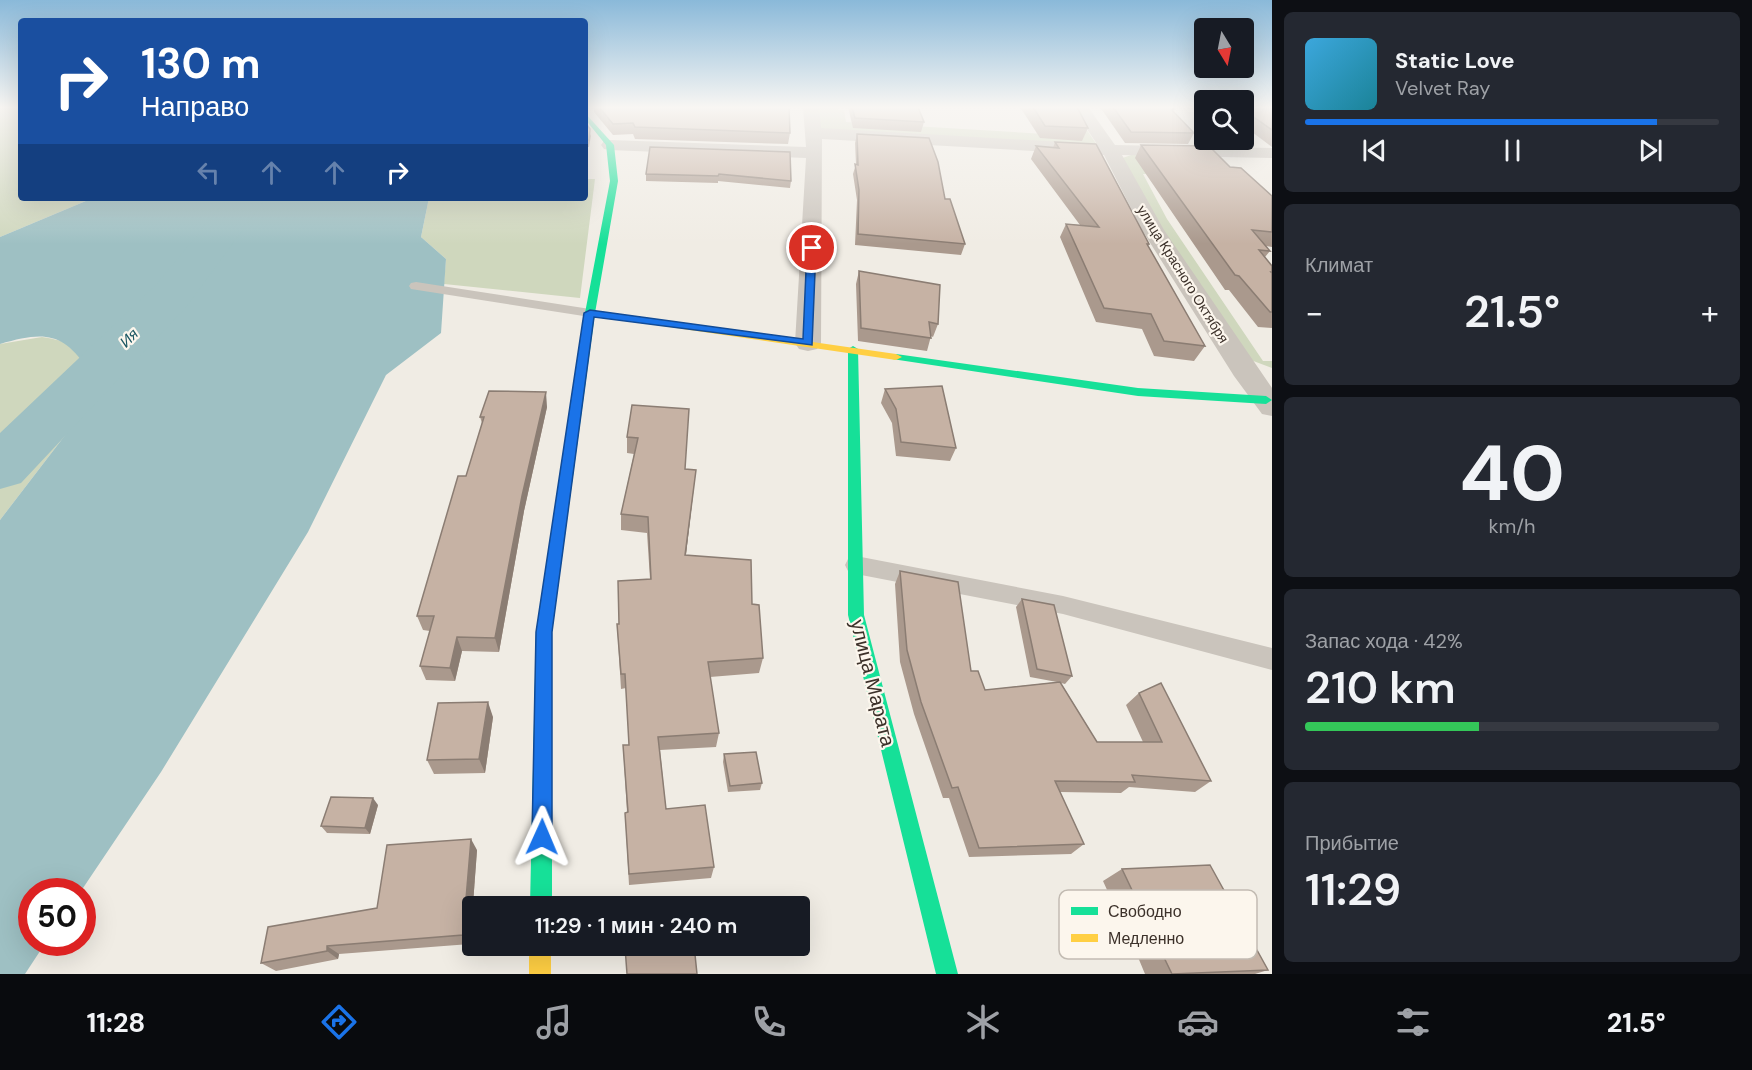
<!DOCTYPE html>
<html lang="ru">
<head>
<meta charset="utf-8">
<style>
  :root { --surface:#171b24; --page:#242831; --text:#f1f3f6; --muted:#9ea1a6; --line:#363941; --accent:#1a73e8 }
  body { margin:0; font-family:"DM Sans",sans-serif; background:var(--page); color:var(--text); height:100vh; display:flex; flex-direction:column; font-size:22px; white-space:nowrap }
  * { box-sizing:border-box; margin:0 }
  p { font-size:20px; color:var(--muted) }
  .icon { flex:none; width:33px; height:33px; fill:none; stroke:currentColor; stroke-width:2; stroke-linecap:round; stroke-linejoin:round }
  .map { position:relative; flex:1; overflow:hidden }
  .details { display:flex; flex-direction:column; gap:12px; padding:12px; background:#0d0f14; width:480px }
  .details>* { flex:none }
  .top-card { position:absolute; left:18px; top:18px; width:570px; height:183px; border-radius:6px; box-shadow:0 6px 24px #0002; background:#1a4fa0; color:#fff; overflow:hidden }
  .needle { width:39px; rotate:170deg }
  .tools { position:absolute; left:1194px; top:18px; display:grid; gap:12px }
  .tools a { display:grid; place-items:center; width:60px; height:60px; border-radius:6px; background:var(--surface); box-shadow:0 6px 24px #0002; font-size:30px }
  .speed { position:absolute; left:18px; top:878px; display:flex; gap:12px; font-size:30px; font-weight:700; text-align:center }
  .speed>* { display:grid; place-content:center; width:78px; height:78px; border-radius:50%; background:var(--surface); box-shadow:0 6px 24px #0002; line-height:1 }
  .speed .limit { border:9px solid #d22; background:#fff; color:#111 }
  .pin { position:absolute; display:grid; place-items:center; width:51px; height:51px; color:#fff; margin:-26px; border:3px solid #fff; border-radius:50%; box-shadow:0 2px 6px #0007 }
  .me { position:absolute; width:66px; margin:-33px; rotate:1deg; stroke-linejoin:round; filter:drop-shadow(0 0 4px #0008) }
  .turn { display:flex; align-items:center; gap:21px; height:126px; padding:0 24px; font-size:27px }
  .turn .icon { width:78px; height:78px; stroke-width:2.5 }
  .turn b { display:block; font-size:42px; line-height:51px }
  .lanes { display:flex; align-items:center; height:57px; padding:0 24px; background:#0003; justify-content:center; gap:30px; direction:ltr }
  .lanes .off { opacity:.35 }
  .big { font-size:45px; font-weight:600; line-height:1.1 }
  .details .card { flex:1; display:flex; flex-direction:column; justify-content:center; gap:9px; min-width:0; padding:0 21px; border-radius:9px; background:var(--page) }
  .details .dial { align-items:center; gap:0 }
  .dial b { font-size:78px; line-height:1 }
  .song { display:flex; align-items:center; gap:18px }
  .cover { width:72px; height:72px; border-radius:9px; background:linear-gradient(135deg,hsl(200 70% 55%),hsl(190 70% 35%)) }
  .played { height:6px; border-radius:3px; background:linear-gradient(90deg,var(--accent) 85%,var(--line) 85%) }
  .keys { display:flex; justify-content:space-around; direction:ltr }
  .heat { display:flex; justify-content:space-between; align-items:center; font-size:33px; direction:ltr }
  .charge { height:9px; border-radius:4px; background:linear-gradient(90deg,#34c759 42%,var(--line) 0) }
  .trip { position:absolute; left:462px; top:896px; width:348px; height:60px; border-radius:6px; background:var(--surface); box-shadow:0 6px 24px #0002; font-weight:600; line-height:60px; text-align:center }
  .menu { display:flex; height:96px; justify-content:space-around; align-items:center; background:#090b0e; color:var(--muted) }
  .menu .icon { width:42px; height:42px }
  .menu .selected { color:var(--accent) }
  .menu b { font-size:27px; color:var(--text) }
  main { display:flex; flex:1; min-height:0 }
  .map>svg:first-child { display:block }
  .green { fill:#cfd7bd }
  .water { fill:#9ec0c3 }
  .lines { fill:none; stroke-linecap:round; stroke-linejoin:round }
  .river { fill:#9ec0c3; fill-rule:evenodd }
  .lane { fill:#cac4bc; fill-rule:evenodd }
  .street { fill:#cac4bc; fill-rule:evenodd }
  .fast { fill:#16e098; fill-rule:evenodd }
  .slow { fill:#ffcf43; fill-rule:evenodd }
  .wall { fill:#aa998d }
  .shaded-wall { fill:#8b7d73 }
  .building { fill:#c6b2a4; stroke:#8b7d73; stroke-width:1.5 }
  .route { fill:#1a73e8; stroke:#114b97; stroke-width:1.5 }
  .labels { text-anchor:middle; stroke-width:4.5; stroke-linejoin:round; paint-order:stroke }
  .far-street-label { font-size:14px; fill:#3c312a; stroke:#fcf6ed }
  .far-water-label { font-size:15px; font-style:italic; fill:#1a5662; stroke:#fcf6ed }
  .near-street-label { font-size:20px; fill:#3c312a; stroke:#fcf6ed }
  .key { fill:#fcf6ed; stroke:#c2bbb2; stroke-width:1.5 }
  .key-label { font-size:16px; fill:#3c312a }
</style>
</head>
<body>
<main>
<div class="map">
<svg width="1272" height="974" viewBox="0 0 1272 974">
  <rect width="100%" height="100%" fill="#f0ece4"/>
  <g class="green">
    <polygon points="0,107 21,107 21,198 93,198 0,237"/>
    <polygon points="815,107 838,107 838,110 844,110 846,122 1079,136 1076,114 1097,145 821,131"/>
    <polygon points="1131,155 1143,155 1154,174 1143,174 1167,219 1263,361 1272,361 1272,368 1248,359 1186,271 1120,159"/>
    <polygon points="585,179 595,179 580,298 444,284 446,259 421,237 429,198 585,198"/>
    <path d="M42 337C69 341 72 345 87 368L80 405 66 434 0 520V344Z"/>
  </g>
  <path class="water" d="M93 198H429L421 237 446 259 441 333 386 375 308 532 161 772 81 891H32V942H46L25 974H0V520L66 434 80 405 87 368C62 331 42 332 0 344V237Z"/>
  <g class="lines">
    <polygon class="river" points="228,198 266,198 187,306 21,483 0,489 0,433 155,286"/>
    <g class="lane">
      <polygon points="416,282 590,309 597,313 590,317 411,289 409,286 411,283"/>
      <polygon points="856,556 1063,596 1272,648 1272,670 1063,614 856,574 848,571 845,565 848,559"/>
    </g>
    <polygon class="street" points="803,107 819,107 821,128 1097,144 1072,107 1088,107 1115,145 1272,148 1272,158 1122,155 1164,230 1272,388 1272,416 1262,414 1234,376 1142,230 1104,155 822,139 821,343 817,349 808,351 799,349 795,343 806,158 610,150 604,149 601,145 604,141 610,140 806,147"/>
    <g class="fast">
      <polygon points="585,113 614,145 618,181 595,313 552,632 552,906 530,906 536,632 585,313 610,181 606,145 585,119"/>
      <polygon points="853,346 858,349 864,615 958,974 936,974 848,615 848,349"/>
      <polygon points="896,354 1138,388 1266,396 1272,400 1266,404 1138,396 892,359 890,357"/>
    </g>
    <g class="slow">
      <polygon points="590,310 896,354 902,357 896,360 586,315 585,313"/>
      <rect x="529" y="945" width="22" height="29"/>
    </g>
  </g>
  <g class="wall">
    <polygon points="594,107 789,107 790,133 788,144 635,139 633,134 613,135 594,112"/>
    <polygon points="848,107 918,107 924,122 921,132 853,128"/>
    <polygon points="1020,107 1077,107 1088,128 1082,141 1040,138"/>
    <polygon points="1100,107 1172,107 1174,109 1173,112 1194,133 1188,144 1125,143"/>
    <polygon points="1244,107 1272,107 1272,147 1244,126"/>
    <polygon points="585,122 591,136 589,147 585,147"/>
    <polygon points="857,134 945,199 965,244 961,255 855,245 857,200 853,174 856,164 855,143"/>
    <polygon points="1055,142 1149,244 1148,246 1205,346 1194,361 1154,356 1142,329 1096,322 1060,237 1066,224 1080,225 1031,159 1036,146 1053,148"/>
    <polygon points="1141,145 1230,167 1272,196 1272,247 1266,246 1270,251 1265,257 1272,266 1272,328 1258,327 1229,290 1225,290 1135,158"/>
    <polygon points="790,152 791,181 790,188 718,181 718,183 646,181 646,174"/>
    <polygon points="859,271 938,324 933,337 931,336 927,351 858,341 856,284"/>
    <polygon points="885,389 956,448 950,461 896,456 892,423 881,403"/>
    <polygon points="632,405 685,469 694,486 686,555 752,604 763,658 759,673 710,677 719,733 716,747 660,750 666,809 714,867 711,878 629,885 625,813 627,812 623,745 629,745 626,688 621,689 617,624 619,624 650,579 647,533 621,530 621,514 634,454 627,453 627,437"/>
    <polygon points="547,407 524,511 499,652 462,651 455,681 426,680 420,666 430,631 423,630 417,616 466,476 482,423 480,417"/>
    <polygon points="900,571 985,690 1057,682 1030,677 1016,607 1022,599 1072,676 1065,684 1061,683 1097,742 1143,742 1126,705 1139,693 1211,781 1195,792 1129,787 1121,793 1060,792 1084,844 1071,854 969,857 949,798 943,798 914,714 900,662 895,584"/>
    <polygon points="493,717 485,773 434,774 427,760"/>
    <polygon points="724,754 762,783 760,790 728,792 723,762"/>
    <polygon points="378,805 370,834 327,833 321,826"/>
    <polygon points="477,850 470,944 339,954 338,959 276,971 261,963 377,908"/>
    <polygon points="1122,869 1268,970 1255,974 1145,974 1135,950 1121,951 1107,919 1118,914 1103,881"/>
  </g>
  <g class="shaded-wall">
    <polygon points="546,392 547,407 524,511 499,652 495,638 522,496"/>
    <polygon points="696,470 694,486 684,571 685,555"/>
    <polygon points="457,637 462,651 455,681 450,668"/>
    <polygon points="488,702 493,717 485,773 479,759"/>
    <polygon points="373,798 378,805 370,834 365,828"/>
    <polygon points="471,839 477,850 470,944 463,935"/>
    <polygon points="327,946 339,954 338,959 327,951"/>
  </g>
  <g class="building">
    <polygon points="599,107 789,107 790,133 635,127 633,123 613,124"/>
    <polygon points="852,107 918,107 924,122 855,118"/>
    <polygon points="1033,107 1077,107 1088,128 1045,126"/>
    <polygon points="1113,107 1172,107 1174,109 1171,109 1194,133 1131,132"/>
    <polygon points="1244,107 1272,107 1272,130 1244,110"/>
    <polygon points="585,122 590,129 589,140 585,140"/>
    <polygon points="857,134 929,138 938,162 945,199 950,199 965,244 858,234 859,190 855,164 858,165"/>
    <polygon points="1055,142 1096,144 1149,244 1147,244 1205,346 1164,341 1151,314 1104,308 1066,224 1099,227 1036,146 1059,148"/>
    <polygon points="1141,145 1209,146 1230,167 1241,168 1272,196 1272,232 1252,230 1270,251 1259,250 1272,266 1272,272 1271,272 1272,273 1272,312 1270,312 1239,276 1235,275"/>
    <polygon points="650,147 790,152 791,181 719,174 718,176 646,174"/>
    <polygon points="859,271 940,285 938,324 929,322 931,338 861,328"/>
    <polygon points="942,386 956,448 901,442 896,409 885,389"/>
    <polygon points="489,391 546,392 522,496 495,638 457,637 450,668 420,666 434,616 417,616 458,476 466,476 484,417 480,417"/>
    <polygon points="632,405 689,409 685,469 696,470 685,555 751,560 752,604 759,605 763,658 708,662 719,733 658,737 666,809 705,805 714,867 629,874 625,813 628,812 623,745 629,745 625,674 621,674 617,624 619,624 618,581 651,579 648,517 621,514 638,438 627,437"/>
    <polygon points="900,571 958,582 971,671 978,671 985,690 1060,682 1097,742 1162,742 1139,693 1161,683 1211,781 1132,775 1135,782 1055,781 1084,844 979,848 958,787 952,788 921,702 907,650"/>
    <polygon points="1022,599 1054,605 1072,676 1037,669"/>
    <polygon points="488,702 479,759 427,760 438,703"/>
    <polygon points="756,752 762,783 730,786 724,754"/>
    <polygon points="331,797 373,798 365,828 321,826"/>
    <polygon points="471,839 463,935 327,946 327,951 261,963 268,927 377,908 387,845"/>
    <polygon points="1210,865 1268,970 1172,974 1156,941 1142,942 1127,909 1141,909 1122,869"/>
    <polygon points="651,945 694,945 697,974 627,974 625,947"/>
  </g>
  <linearGradient id="sky" x2="0" y2="1"><stop stop-color="#8ab9d9"/><stop offset="0.44" stop-color="#f8f6f3"/><stop offset="1" stop-color="#f8f6f3" stop-opacity="0"/></linearGradient>
  <rect width="1272" height="244" fill="url(#sky)"/>
  <polygon class="route" points="812,245 816,248 812,345 594,317 552,632 552,837 549,845 542,848 534,845 532,837 536,632 584,313 590,310 803,339 807,248"/>
  <g class="labels">
    <g class="far-street-label">
      <text transform="translate(1183 274) rotate(58)" y="5">улица Красного Октября</text>
    </g>
    <g class="far-water-label">
      <text transform="translate(129 338) rotate(-45)" y="5">Ия</text>
    </g>
    <g class="near-street-label">
      <text transform="translate(873 683) rotate(76)" y="7">улица Марата</text>
    </g>
  </g>
  <rect x="1059" y="890" width="198" height="69" rx="9" class="key"/>
  <rect x="1071" y="907" width="27" height="8" fill="#16e098"/>
  <rect x="1071" y="934" width="27" height="8" fill="#ffcf43"/>
  <g class="key-label">
    <text x="1108" y="917">Свободно</text>
    <text x="1108" y="944">Медленно</text>
  </g>
</svg>
<div class="tools">
<a><svg class="needle" viewBox="-14 -14 28 28"><path d="M0-13l5 13h-10z" fill="#e53935"/><path d="M0 13l5-13h-10z" fill="#9ea1a6"/></svg></a>
<a><svg class="icon" aria-label="search" viewBox="0 0 24 24"><circle cx="10" cy="10" r="6"/><path d="M15 15l6 6"/></svg></a>
</div>
<div class="speed"><div class="limit">50</div></div>
<div class="pin" style="left:812px;top:248px;background:#d93025"><svg class="icon" aria-label="arrive" viewBox="0 0 24 24"><path d="M6 21V4h12l-3 4 3 4H6"/></svg></div>
<svg class="me" style="left:542px;top:837px" viewBox="-20 -20 40 40"><path d="M0-17L14 15 0 8-14 15z" fill="#1a73e8" stroke="#fff" stroke-width="4"/></svg>
<div class="trip">11:29 · 1 мин · 240 m</div>
<div class="top-card">
<div class="turn"><svg class="icon" aria-label="right" viewBox="0 0 24 24"><path d="M7 20v-9h11M14 6l5 5-5 5"/></svg><div><b>130 m</b>Направо</div></div>
<div class="lanes"><svg class="icon off" aria-label="left" viewBox="0 0 24 24"><path d="M17 20v-9H6M10 6l-5 5 5 5"/></svg><svg class="icon off" aria-label="ahead" viewBox="0 0 24 24"><path d="M12 20V5M6 11l6-6 6 6"/></svg><svg class="icon off" aria-label="ahead" viewBox="0 0 24 24"><path d="M12 20V5M6 11l6-6 6 6"/></svg><svg class="icon" aria-label="right" viewBox="0 0 24 24"><path d="M7 20v-9h11M14 6l5 5-5 5"/></svg></div>
</div>
</div>
<section class="details">
<div class="card">
<div class="song"><i class="cover"></i><div><b>Static Love</b><p>Velvet Ray</p></div></div>
<div class="played"></div>
<div class="keys"><svg class="icon" aria-label="previous" viewBox="0 0 24 24"><path d="M18 5L8 12l10 7zM5 5v14"/></svg><svg class="icon" aria-label="pause" viewBox="0 0 24 24"><path d="M8 5v14M16 5v14"/></svg><svg class="icon" aria-label="next" viewBox="0 0 24 24"><path d="M6 5l10 7-10 7zM19 5v14"/></svg></div>
</div>
<div class="card"><p>Климат</p>
<div class="heat"><a>−</a><b class="big">21.5°</b><a>+</a></div>
</div>
<div class="card dial"><b>40</b><p>km/h</p></div>
<div class="card"><p>Запас хода · 42%</p><b class="big">210 km</b><div class="charge"></div></div>
<div class="card"><p>Прибытие</p><b class="big">11:29</b></div>
</section>
</main>
<nav class="menu">
<b>11:28</b>
<svg class="icon selected" aria-label="directions" viewBox="0 0 24 24"><path d="M12 3l9 9-9 9-9-9zM9 14v-3h6M13 9l2 2-2 2"/></svg>
<svg class="icon" aria-label="music" viewBox="0 0 24 24"><path d="M9 18V5l10-2v13"/><circle cx="6" cy="18" r="3"/><circle cx="16" cy="16" r="3"/></svg>
<svg class="icon" aria-label="phone" viewBox="0 0 24 24"><path d="M5 4h4l2 5-3 2q2 4 5 5l2-3 5 2v4C11 20 4 13 5 4z"/></svg>
<svg class="icon" aria-label="climate" viewBox="0 0 24 24"><path d="M12 3v18M4 7l16 10M4 17L20 7"/></svg>
<svg class="icon" aria-label="car" viewBox="0 0 24 24"><path d="M5 17H2v-5l4-1 3-4h7l3 4 3 1v5h-3M9 17h6M6 11h13"/><circle cx="7" cy="17" r="2"/><circle cx="17" cy="17" r="2"/></svg>
<svg class="icon" aria-label="filters" viewBox="0 0 24 24"><path d="M4 7h16M4 17h16"/><circle cx="9" cy="7" r="2"/><circle cx="15" cy="17" r="2"/></svg>
<b>21.5°</b>
</nav>
</body>
</html>
